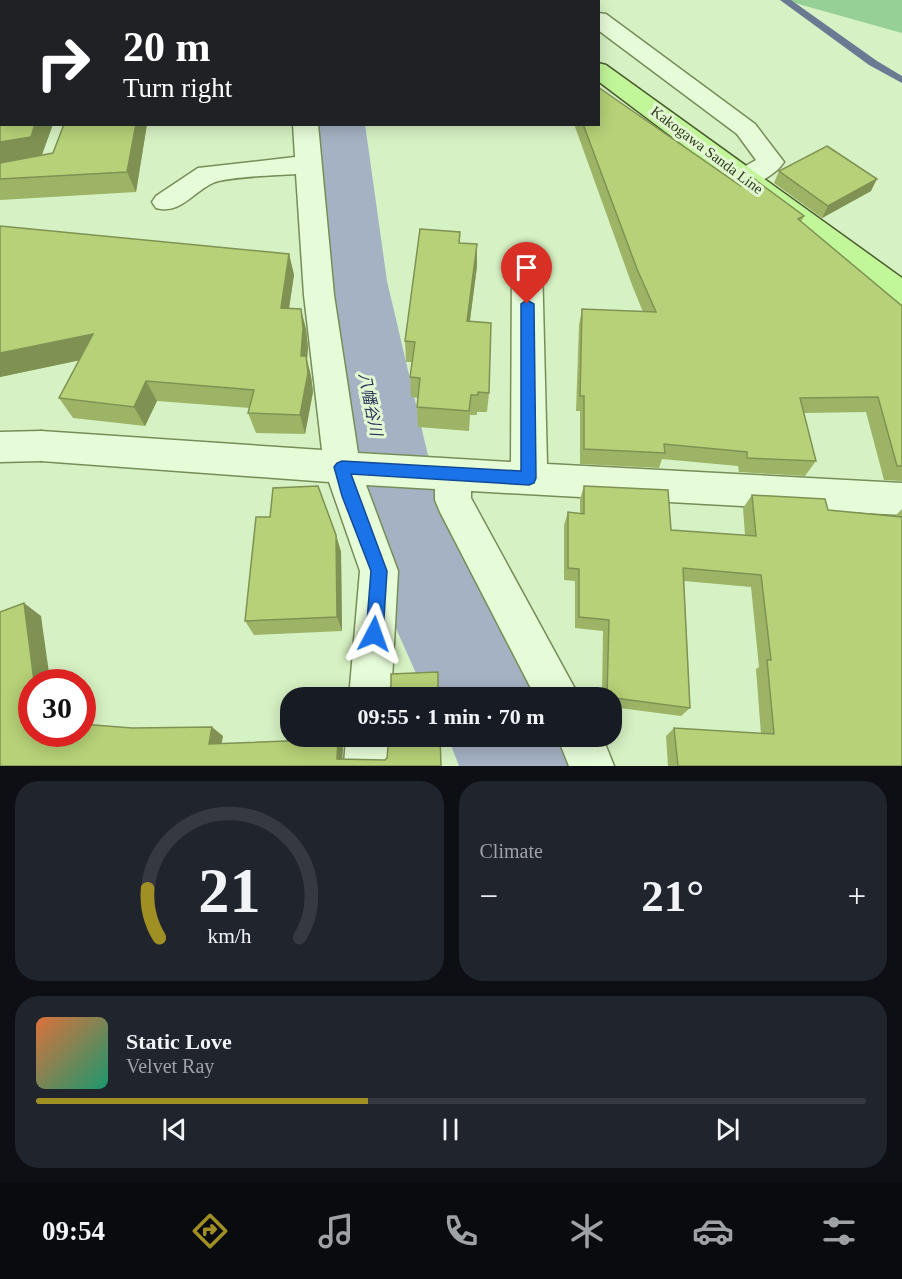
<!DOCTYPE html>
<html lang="en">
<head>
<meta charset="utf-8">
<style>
  :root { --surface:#171b24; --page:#20242c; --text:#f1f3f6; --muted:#9ea1a6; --line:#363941; --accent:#a09024 }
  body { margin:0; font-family:"Times New Roman","Noto Sans JP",serif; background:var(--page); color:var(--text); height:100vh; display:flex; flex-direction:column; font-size:22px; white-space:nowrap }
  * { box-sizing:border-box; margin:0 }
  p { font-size:20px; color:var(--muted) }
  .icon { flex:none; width:33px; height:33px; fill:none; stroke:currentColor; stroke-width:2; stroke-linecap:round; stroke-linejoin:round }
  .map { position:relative; height:766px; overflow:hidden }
  .sheet { display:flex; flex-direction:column; gap:15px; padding:15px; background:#0d0f14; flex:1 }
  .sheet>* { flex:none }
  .guide { position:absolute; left:0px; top:0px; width:600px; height:126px; box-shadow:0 3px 15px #0003; background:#202124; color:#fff; overflow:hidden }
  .speed { position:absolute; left:18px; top:669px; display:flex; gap:12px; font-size:30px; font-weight:700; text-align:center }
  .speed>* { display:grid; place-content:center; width:78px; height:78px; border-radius:50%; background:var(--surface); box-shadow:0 3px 15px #0003; line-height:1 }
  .speed .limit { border:9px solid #d22; background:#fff; color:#111 }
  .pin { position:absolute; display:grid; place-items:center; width:51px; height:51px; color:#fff; margin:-62px -26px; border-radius:50% 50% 50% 0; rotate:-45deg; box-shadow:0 0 6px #0007 }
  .pin .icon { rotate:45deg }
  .me { position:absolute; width:66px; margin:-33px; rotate:4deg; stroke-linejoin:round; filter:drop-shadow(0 0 4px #0008) }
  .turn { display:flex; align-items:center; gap:21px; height:126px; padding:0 24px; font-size:27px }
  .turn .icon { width:78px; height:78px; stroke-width:2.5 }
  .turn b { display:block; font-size:42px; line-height:51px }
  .big { font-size:45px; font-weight:700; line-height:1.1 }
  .sheet .card { flex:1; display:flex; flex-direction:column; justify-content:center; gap:9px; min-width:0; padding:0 21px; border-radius:24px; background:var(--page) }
  .sheet .dial { align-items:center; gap:0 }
  .dial svg { height:156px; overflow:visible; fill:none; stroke:var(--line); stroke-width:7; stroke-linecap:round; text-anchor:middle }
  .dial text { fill:var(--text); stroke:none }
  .song { display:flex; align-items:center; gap:18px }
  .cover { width:72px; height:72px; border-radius:9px; background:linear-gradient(135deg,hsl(20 70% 55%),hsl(160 70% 35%)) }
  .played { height:6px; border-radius:3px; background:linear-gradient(90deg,var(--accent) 40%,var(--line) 40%) }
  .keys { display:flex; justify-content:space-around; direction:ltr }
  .heat { display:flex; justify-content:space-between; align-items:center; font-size:33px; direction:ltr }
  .sheet .tiles { flex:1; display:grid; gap:15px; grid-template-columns:1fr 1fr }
  .card:last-child { grid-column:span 2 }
  .trip { position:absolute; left:280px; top:687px; width:342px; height:60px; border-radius:24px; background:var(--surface); box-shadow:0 3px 15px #0003; font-weight:700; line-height:60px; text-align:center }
  .tabs { display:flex; height:96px; justify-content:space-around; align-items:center; background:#090b0e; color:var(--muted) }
  .tabs .icon { width:42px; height:42px }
  .tabs .on { color:var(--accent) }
  .tabs b { font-size:27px; color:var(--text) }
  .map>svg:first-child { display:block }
  .green { fill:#96d096 }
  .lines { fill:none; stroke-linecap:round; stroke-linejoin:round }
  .stream { fill:#6b7a93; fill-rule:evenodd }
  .river { fill:#a5b2c4; fill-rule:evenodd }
  .minor-casing { stroke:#778d58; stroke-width:3 }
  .tertiary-casing { stroke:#778d58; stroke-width:3 }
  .primary-casing { stroke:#4a5a2d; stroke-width:3 }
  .minor { fill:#e6fbd7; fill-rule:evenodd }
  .tertiary { fill:#e6fbd7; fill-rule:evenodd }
  .primary { fill:#c1f699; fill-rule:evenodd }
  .wall { fill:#9db466 }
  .shaded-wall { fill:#7f9253 }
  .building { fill:#b6d177; stroke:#7f9253; stroke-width:1.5 }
  .route { fill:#1a73e8; stroke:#114b97; stroke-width:1.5 }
  .labels { text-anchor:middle; stroke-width:6; stroke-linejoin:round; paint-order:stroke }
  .street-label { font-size:15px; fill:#313c1d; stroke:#e2f8d3 }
  .water-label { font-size:16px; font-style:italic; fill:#2c355c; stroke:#e2f8d3 }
</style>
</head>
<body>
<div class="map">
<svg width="902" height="766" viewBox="0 0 902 766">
  <rect width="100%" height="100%" fill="#d6f1c3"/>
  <polygon class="green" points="784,0 902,0 902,33"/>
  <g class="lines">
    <polygon class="stream" points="780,0 791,0 877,61 902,76 902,83 869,65"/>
    <g class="river">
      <rect x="293" y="0" width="56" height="2"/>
      <polygon points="299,124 365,124 387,281 438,498 527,657 541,691 550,698 427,698 342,507 307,281"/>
      <polygon points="444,736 569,736 581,766 459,766 449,740"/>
    </g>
    <defs>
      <g id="minor">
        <rect x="288" y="0" width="22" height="2"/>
        <polygon points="562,0 584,0 585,2 564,2"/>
        <path d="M598 13 606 14 755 124 784 162C775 176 751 189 735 184L731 178 735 172 756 160 737 134 598 30Z"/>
        <path d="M293 124H318L334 295 358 453 511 462 512 262 517 255 527 252 537 255 542 262 547 464 902 483V515L471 491V498L580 698H536L440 512 435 500V489L366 485 398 571 391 698H349L360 571 329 482 41 461 29 457 24 446 29 435 41 431 322 450 304 295 296 174C279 175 225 177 213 183 193 192 180 215 156 208L152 202 156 196 198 168 295 157Z"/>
        <polygon points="346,736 390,736 388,766 344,766"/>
        <polygon points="557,736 602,736 614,766 569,766"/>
      </g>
      <polygon id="tertiary" points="41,431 53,435 58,446 53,457 41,461 0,462 0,432"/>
      <g id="primary">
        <polygon points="505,0 527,0 527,2 506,2"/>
        <polygon points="598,63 606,65 902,278 902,305 891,302 598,81"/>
      </g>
    </defs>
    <use href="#minor" class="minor-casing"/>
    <use href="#tertiary" class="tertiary-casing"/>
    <use href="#primary" class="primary-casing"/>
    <use href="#minor" class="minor"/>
    <use href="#tertiary" class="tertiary"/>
    <use href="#primary" class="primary"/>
  </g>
  <g class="wall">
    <polygon points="0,0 2,2 2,124 53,124 42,155 53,153 147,124 136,192 0,200"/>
    <polygon points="574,124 598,124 741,186 804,216 801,222 902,306 902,481 884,480 866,412 804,413 816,461 805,476 739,472 738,466 662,459 659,468 580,464 580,411 576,411 579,325 582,309 643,312 632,285"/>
    <polygon points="779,171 871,191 822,218 774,183"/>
    <polygon points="0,226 289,254 294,275 289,308 306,329 308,348 307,360 311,376 313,392 305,434 256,433 248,413 250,408 157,401 145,426 73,418 59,398 79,360 0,377"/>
    <polygon points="460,243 477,266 470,321 489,393 487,412 477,412 477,415 470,415 469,431 418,427 417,407 418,398 411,397 410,377 412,362 406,362 405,341"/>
    <polygon points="584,486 671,530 745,535 743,508 752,495 828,510 895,516 902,509 902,766 668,766 666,736 674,728 761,734 756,669 759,667 751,587 684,581 690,708 681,716 612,707 612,698 602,698 603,631 575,628 575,581 564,580 564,525 568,512 580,513 580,499"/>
    <polygon points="336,535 341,552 342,631 254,635 245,621"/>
  </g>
  <g class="shaded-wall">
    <polygon points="35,124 53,124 41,157 0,164 0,142"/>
    <polygon points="136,124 147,124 136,192 127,172"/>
    <polygon points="877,179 871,191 822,218 828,206"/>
    <polygon points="477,244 477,266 467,342 467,321"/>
    <polygon points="289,254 294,275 286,328 281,308"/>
    <polygon points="301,309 306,329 308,348 307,360 311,376 313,392 305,434 300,415"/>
    <polygon points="93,334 105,355 0,377 0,353"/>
    <polygon points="146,381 157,401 145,426 134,407"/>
    <polygon points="336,535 341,552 342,631 337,617"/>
    <polygon points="24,603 41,616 50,680 55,682 37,682 34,681"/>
    <polygon points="212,727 223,736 220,753 209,744"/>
    <polygon points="338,739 343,748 342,766 337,759"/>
  </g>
  <g class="building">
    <polygon points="0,0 251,0 251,2 2,2 2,124 35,124 31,137 0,142"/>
    <polygon points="598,87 741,186 754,179 804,216 798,219 902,306 902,466 897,466 878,397 800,398 816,461 747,458 747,452 664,444 665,453 584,449 584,396 580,396 582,309 656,312 637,269 583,124 598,124"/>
    <polygon points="64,124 136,124 127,172 0,179 0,163 53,153"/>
    <polygon points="827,146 877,179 828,206 779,171"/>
    <polygon points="0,226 289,254 281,308 301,309 303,328 301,356 306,356 308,373 300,415 248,413 254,390 146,381 134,407 59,398 93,334 0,353"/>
    <polygon points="420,229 460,232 459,243 477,244 467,321 491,323 489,393 478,392 478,395 471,395 469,411 417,407 420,378 410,377 415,342 405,341"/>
    <polygon points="318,486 336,535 337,617 245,621 256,517 270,517 273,488"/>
    <polygon points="584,486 668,490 671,530 756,536 752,495 825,499 828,510 902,517 902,766 678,766 674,728 774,734 767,660 771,660 761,575 683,568 690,708 607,697 609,620 579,617 579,569 568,568 568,512 584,514"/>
    <polygon points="24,603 34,681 46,677 46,682 32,682 32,734 82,734 82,724 132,728 212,727 209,744 338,739 337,759 385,760 387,758 389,736 440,736 441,766 0,766 0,612"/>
    <polygon points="438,672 438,698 385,698 385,689 391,687 391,674"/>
  </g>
  <polygon class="route" points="527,300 534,304 536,478 534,483 529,485 351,474 387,571 383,634 380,640 374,643 368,640 366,634 371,571 342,496 334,467 337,463 342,461 521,471 521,304"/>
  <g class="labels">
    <g class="street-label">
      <text transform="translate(707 150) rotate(37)" y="5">Kakogawa Sanda Line</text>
    </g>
    <g class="water-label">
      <text transform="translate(371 404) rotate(79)" y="6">八幡谷川</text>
    </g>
  </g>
</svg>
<div class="speed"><div class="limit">30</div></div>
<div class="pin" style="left:527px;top:304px;background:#d93025"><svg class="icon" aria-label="arrive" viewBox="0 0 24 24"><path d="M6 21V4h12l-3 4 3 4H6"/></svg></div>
<svg class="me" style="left:374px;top:634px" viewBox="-20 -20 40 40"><path d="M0-17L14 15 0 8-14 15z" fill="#1a73e8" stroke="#fff" stroke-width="4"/></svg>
<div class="trip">09:55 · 1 min · 70 m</div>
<div class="guide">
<div class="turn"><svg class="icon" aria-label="right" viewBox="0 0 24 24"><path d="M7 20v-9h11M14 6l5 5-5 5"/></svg><div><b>20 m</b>Turn right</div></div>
</div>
</div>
<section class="sheet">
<div class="tiles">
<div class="card dial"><svg viewBox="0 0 100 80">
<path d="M14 69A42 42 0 1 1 86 69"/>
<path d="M14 69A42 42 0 0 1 8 44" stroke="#a09024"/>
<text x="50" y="56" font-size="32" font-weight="700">21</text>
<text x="50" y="72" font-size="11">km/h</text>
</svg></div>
<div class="card"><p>Climate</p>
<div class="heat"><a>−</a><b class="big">21°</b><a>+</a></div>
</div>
<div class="card">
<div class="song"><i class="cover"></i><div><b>Static Love</b><p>Velvet Ray</p></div></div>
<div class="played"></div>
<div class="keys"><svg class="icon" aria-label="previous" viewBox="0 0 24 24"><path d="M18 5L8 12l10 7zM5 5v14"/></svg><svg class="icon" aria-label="pause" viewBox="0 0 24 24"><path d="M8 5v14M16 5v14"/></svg><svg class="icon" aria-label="next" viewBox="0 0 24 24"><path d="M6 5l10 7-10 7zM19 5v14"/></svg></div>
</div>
</div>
</section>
<nav class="tabs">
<b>09:54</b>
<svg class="icon on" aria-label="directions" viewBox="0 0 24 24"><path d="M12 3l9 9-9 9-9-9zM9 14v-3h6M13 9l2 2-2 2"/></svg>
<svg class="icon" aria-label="music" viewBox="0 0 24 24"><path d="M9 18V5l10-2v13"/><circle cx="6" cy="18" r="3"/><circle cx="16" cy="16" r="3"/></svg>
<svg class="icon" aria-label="phone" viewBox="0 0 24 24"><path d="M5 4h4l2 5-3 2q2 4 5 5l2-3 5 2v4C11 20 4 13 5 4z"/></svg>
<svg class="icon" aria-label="climate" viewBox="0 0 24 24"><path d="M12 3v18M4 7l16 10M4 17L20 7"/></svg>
<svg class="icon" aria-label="car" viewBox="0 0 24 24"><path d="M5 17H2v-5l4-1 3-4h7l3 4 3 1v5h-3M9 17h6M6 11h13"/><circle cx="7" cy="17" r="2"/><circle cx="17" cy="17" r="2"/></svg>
<svg class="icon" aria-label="filters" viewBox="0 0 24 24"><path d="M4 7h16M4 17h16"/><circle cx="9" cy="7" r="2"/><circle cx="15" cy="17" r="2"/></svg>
</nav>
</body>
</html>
